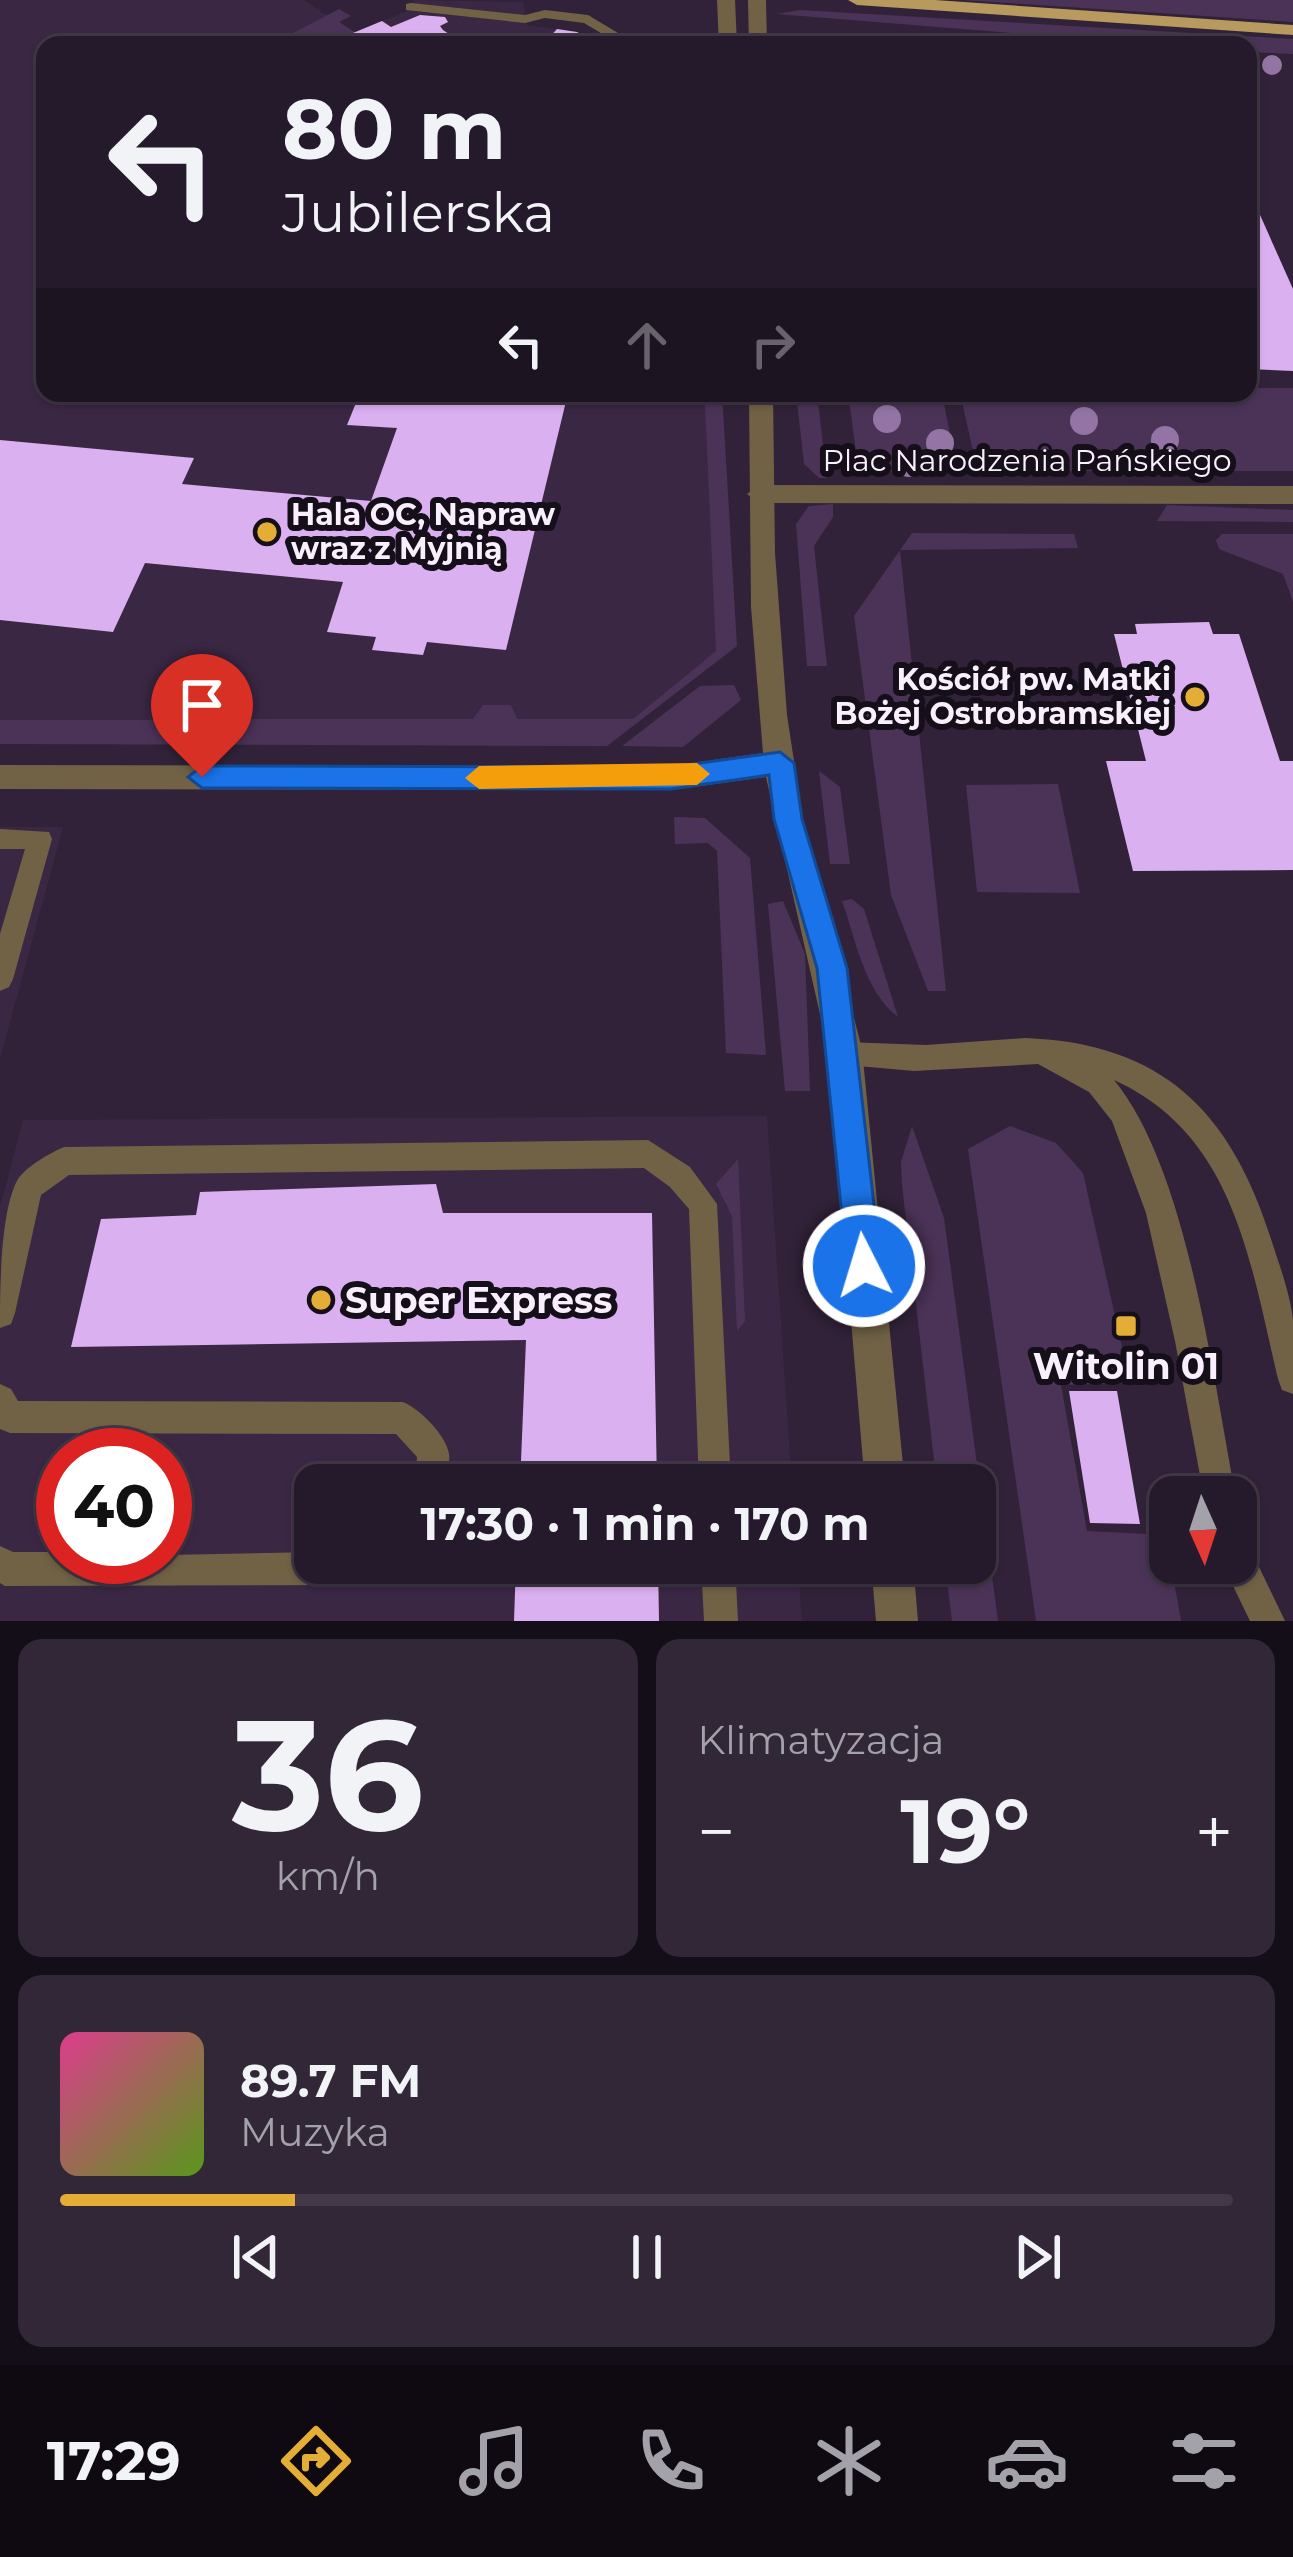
<!DOCTYPE html>
<html lang="pl">
<head>
<meta charset="utf-8">
<style>
  :root { --surface:#251a2b; --page:#312737; --text:#f1f3f6; --muted:#a3a1a9; --line:#423847; --accent:#e4ad35 }
  body { margin:0; font-family:Montserrat,sans-serif; background:var(--page); color:var(--text); height:100vh; display:flex; flex-direction:column; font-size:45px; white-space:nowrap }
  * { box-sizing:border-box; margin:0 }
  p { font-size:39px; color:var(--muted) }
  .icon { flex:none; width:66px; height:66px; fill:none; stroke:currentColor; stroke-width:2; stroke-linecap:round; stroke-linejoin:round }
  .map { position:relative; height:1621px; overflow:hidden }
  .sheet { display:flex; flex-direction:column; gap:18px; padding:18px; background:#140e18; flex:1 }
  .sheet>* { flex:none }
  .banner { position:absolute; left:36px; top:36px; width:1221px; height:366px; border-radius:24px; box-shadow:0 3px 9px #0004,0 0 0 3px var(--line); background:#251a2b; color:var(--text); overflow:hidden }
  .needle { width:78px; rotate:177deg }
  .fabs { position:absolute; left:1149px; top:1476px; display:grid; gap:24px }
  .fabs a { display:grid; place-items:center; width:108px; height:108px; border-radius:24px; background:var(--surface); box-shadow:0 3px 9px #0004,0 0 0 3px var(--line); font-size:60px }
  .speed { position:absolute; left:36px; top:1428px; display:flex; gap:24px; font-size:60px; font-weight:700; text-align:center }
  .speed>* { display:grid; place-content:center; width:156px; height:156px; border-radius:50%; background:var(--surface); box-shadow:0 3px 9px #0004,0 0 0 3px var(--line); line-height:1 }
  .speed .limit { border:18px solid #d22; background:#fff; color:#111 }
  .pin { position:absolute; display:grid; place-items:center; width:102px; height:102px; color:#fff; margin:-123px -51px; border-radius:50% 50% 50% 0; rotate:-45deg; box-shadow:0 0 12px #0007 }
  .pin .icon { rotate:45deg }
  .me { position:absolute; width:132px; margin:-66px; rotate:355deg; stroke-linejoin:round; filter:drop-shadow(0 0 9px #0008) }
  .turn { display:flex; align-items:center; gap:42px; height:252px; padding:0 48px; font-size:54px }
  .turn .icon { width:156px; height:156px; stroke-width:2.5 }
  .turn b { display:block; font-size:84px; line-height:102px }
  .lanes { display:flex; align-items:center; height:114px; padding:0 48px; background:#0003; justify-content:center; gap:60px; direction:ltr }
  .lanes .off { opacity:.35 }
  .big { font-size:90px; font-weight:700; line-height:1.1 }
  .sheet .tile { flex:1; display:flex; flex-direction:column; justify-content:center; gap:18px; min-width:0; padding:0 42px; border-radius:24px; background:var(--page) }
  .sheet .dial { align-items:center; gap:0 }
  .dial b { font-size:156px; line-height:1 }
  .song { display:flex; align-items:center; gap:36px }
  .cover { width:144px; height:144px; border-radius:18px; background:linear-gradient(135deg,hsl(330 70% 55%),hsl(90 70% 35%)) }
  .played { height:12px; border-radius:6px; background:linear-gradient(90deg,var(--accent) 20%,var(--line) 20%) }
  .keys { display:flex; justify-content:space-around; direction:ltr }
  .heat { display:flex; justify-content:space-between; align-items:center; font-size:66px; direction:ltr }
  .sheet .tiles { flex:1; display:grid; gap:18px; grid-template-columns:1fr 1fr }
  .tile:last-child { grid-column:span 2 }
  .trip { position:absolute; left:294px; top:1464px; width:702px; height:120px; border-radius:24px; background:var(--surface); box-shadow:0 3px 9px #0004,0 0 0 3px var(--line); font-weight:700; line-height:120px; text-align:center }
  .menu { display:flex; height:192px; justify-content:space-around; align-items:center; background:#0f0a11; color:var(--muted) }
  .menu .icon { width:84px; height:84px }
  .menu .selected { color:var(--accent) }
  .menu b { font-size:54px; color:var(--text) }
  .map>svg:first-child { display:block }
  .built { fill:#3a2744; fill-rule:evenodd }
  .green { fill:#4b3357 }
  .building { fill:#dbb0f1 }
  .lines { fill:none; stroke-linecap:round; stroke-linejoin:round }
  .service { fill:#716246; fill-rule:evenodd }
  .minor { fill:#716246; fill-rule:evenodd }
  .tertiary { fill:#716246; fill-rule:evenodd }
  .primary { fill:#b8995e; fill-rule:evenodd }
  .tree { fill:#9374a4 }
  .route { fill:#1a73e8; stroke:#114b97; stroke-width:3 }
  .slow { fill:#f59e0b }
  .poi-dot { fill:#e4ad35; stroke:#150f19; stroke-width:4.5 }
  .labels { text-anchor:middle; stroke-width:12; stroke-linejoin:round; paint-order:stroke }
  .street-label { font-size:30px; fill:#f9effe; stroke:#150f19 }
  .poi-label { font-size:30px; font-weight:bold; fill:#f9effe; stroke:#150f19; text-anchor:start }
  .near-poi-label { font-size:36px; font-weight:bold; fill:#f9effe; stroke:#150f19; text-anchor:start }
</style>
</head>
<body>
<div class="map">
<svg width="1293" height="1621" viewBox="0 0 1293 1621">
  <rect width="100%" height="100%" fill="#312239"/>
  <g class="built">
    <polygon points="0,0 304,0 353,33 409,10 414,0 523,2 527,25 577,32 598,45 45,45 45,393 705,393 717,651 633,719 214,719 212,705 173,720 0,720"/>
    <polygon points="0,827 63,827 0,1059"/>
    <path d="M767 1116 792 1485H315V1563H798L802 1621H0V1207L23 1120ZM63 1455H165V1557H63Z"/>
  </g>
  <g class="green">
    <polygon points="962,0 1293,0 1293,22"/>
    <polygon points="339,9 351,16 339,22 375,45 291,45 293,33"/>
    <polygon points="800,10 1293,39 1293,54 1248,52 1248,45 1161,45 777,14"/>
    <polygon points="1248,388 1293,388 1293,471 989,471 976,464 960,393 1248,393"/>
    <polygon points="722,393 737,646 607,746 0,744 0,720 173,720 185,705 212,705 214,719 473,719 483,705 511,705 517,719 633,719 716,651 705,404 701,395"/>
    <polygon points="796,393 817,393 827,478 819,478 804,464"/>
    <polygon points="848,393 942,393 957,471 866,472 847,460 856,451"/>
    <polygon points="833,504 833,517 814,546 827,666 807,666 796,524 809,506"/>
    <polygon points="1167,505 1293,510 1293,522 1157,521"/>
    <polygon points="912,533 1074,534 1078,548 900,550 946,991 928,991 891,895 854,616"/>
    <polygon points="1222,534 1293,534 1293,602 1283,574 1219,549 1216,540"/>
    <polygon points="734,685 741,700 683,747 622,746 700,686"/>
    <polygon points="819,771 840,787 850,864 830,864"/>
    <polygon points="1058,784 1080,893 977,892 966,785"/>
    <polygon points="674,817 705,818 750,858 766,1055 726,1053 717,851 708,843 675,844"/>
    <path d="M852 899 864 909 898 1017C864 991 856 940 842 901Z"/>
    <polygon points="783,901 805,954 810,1091 785,1091 768,904"/>
    <polygon points="912,1126 944,1218 998,1621 952,1621 945,1563 975,1563 975,1485 937,1485 902,1185 901,1162"/>
    <polygon points="1010,1126 1056,1143 1083,1173 1130,1383 1061,1385 1087,1531 1166,1535 1181,1621 1036,1621 968,1149"/>
    <polygon points="738,1159 745,1321 737,1331 732,1216 716,1184"/>
  </g>
  <g class="building">
    <polygon points="420,15 445,17 448,22 440,26 443,30 452,36 470,34 478,45 371,45 353,33 382,21 391,27"/>
    <polygon points="557,29 577,32 596,43 552,45 546,41"/>
    <polygon points="1248,188 1293,289 1293,371 1248,369"/>
    <polygon points="360,393 568,393 506,650 427,642 423,655 372,650 376,637 327,632 343,582 145,563 113,632 0,620 0,440 194,458 182,484 371,501 397,428 347,425"/>
    <polygon points="1209,622 1213,634 1239,634 1280,761 1293,761 1293,870 1133,871 1106,761 1146,761 1114,634 1137,634 1135,624"/>
    <polygon points="436,1184 443,1213 652,1213 657,1485 520,1485 526,1340 71,1347 101,1219 196,1215 200,1192"/>
    <polygon points="1069,1391 1117,1391 1140,1524 1090,1523"/>
    <polygon points="516,1563 658,1563 659,1621 514,1621"/>
  </g>
  <g class="lines">
    <g class="service">
      <polygon points="411,3 525,15 545,10 588,15 638,45 621,45 584,23 545,18 525,23 406,10 406,4"/>
      <polygon points="0,829 49,832 52,839 13,979 9,987 0,991 0,934 25,849 0,849"/>
      <path d="M1025 1038C1163 1043 1231 1112 1271 1239 1279 1264 1290 1293 1293 1320 1293 1344 1293 1370 1293 1394L1282 1390 1278 1379C1250 1262 1235 1135 1114 1080 1188 1170 1213 1380 1236 1497H1204L1175 1341 1146 1213 1112 1121 1089 1092 1038 1064 914 1071 835 1064 832 1055 835 1046 845 1042 926 1045Z"/>
      <path d="M648 1140 690 1167 717 1204 731 1485H699L689 1209 670 1187 644 1168 69 1175 41 1195 15 1313 11 1324 0 1328C0 1291 0 1210 18 1179 27 1166 50 1153 64 1147Z"/>
      <path d="M0 1384 11 1389 18 1401 403 1402C420 1409 446 1435 449 1454 450 1464 448 1475 447 1485H415L417 1457 396 1434 10 1433 0 1429Z"/>
      <polygon points="1236,1540 1248,1544 1285,1621 1250,1621 1222,1563 1236,1563"/>
      <polygon points="0,1546 13,1552 63,1552 63,1557 315,1552 315,1563 409,1563 404,1575 386,1585 5,1586 0,1583"/>
      <polygon points="701,1563 735,1563 738,1621 704,1621"/>
    </g>
    <polygon class="minor" points="760,485 1293,486 1293,504 760,503 747,494"/>
    <g class="tertiary">
      <polygon points="717,0 735,0 737,45 719,45"/>
      <polygon points="748,0 766,0 767,45 749,45"/>
      <polygon points="749,393 773,393 775,553 787,715 803,820 862,1049 905,1485 865,1485 828,1049 766,777 671,790 0,789 0,765 671,766 763,753 751,607"/>
      <polygon points="871,1563 913,1563 918,1621 876,1621"/>
    </g>
    <polygon class="primary" points="848,0 935,0 1293,25 1293,35 857,5"/>
  </g>
  <g class="tree">
    <circle cx="1272" cy="65" r="10"/>
    <circle cx="887" cy="419" r="14"/>
    <circle cx="1084" cy="421" r="14"/>
    <circle cx="1165" cy="440" r="14"/>
    <circle cx="940" cy="443" r="14"/>
    <circle cx="909" cy="463" r="14"/>
  </g>
  <polygon class="route" points="780,752 794,763 802,819 847,968 881,1266 876,1278 864,1282 852,1278 847,1266 817,968 774,819 769,775 671,789 202,788 188,777 202,766 671,767"/>
  <polygon class="slow" points="697,763 710,774 697,785 479,789 465,778 479,766"/>
  <g class="poi-dot">
    <circle cx="267" cy="532" r="12"/>
    <circle cx="1195" cy="697" r="12"/>
    <circle cx="321" cy="1300" r="12"/>
    <rect x="1114" y="1314" width="24" height="24" rx="6"/>
  </g>
  <g class="labels">
    <g class="street-label">
      <text x="1027" y="471">Plac Narodzenia Pańskiego</text>
    </g>
    <g class="poi-label">
      <text x="291" y="525">Hala OC, Napraw<tspan x="291" dy="34">wraz z Myjnią</tspan></text>
      <text x="1171" y="690" text-anchor="end">Kościół pw. Matki<tspan x="1171" dy="34">Bożej Ostrobramskiej</tspan></text>
    </g>
    <g class="near-poi-label">
      <text x="345" y="1313">Super Express</text>
      <text x="1126" y="1379" text-anchor="middle">Witolin 01</text>
    </g>
  </g>
</svg>
<div class="fabs">
<a><svg class="needle" viewBox="-14 -14 28 28"><path d="M0-13l5 13h-10z" fill="#e53935"/><path d="M0 13l5-13h-10z" fill="#a3a1a9"/></svg></a>
</div>
<div class="speed"><div class="limit">40</div></div>
<div class="pin" style="left:202px;top:777px;background:#d93025"><svg class="icon" aria-label="arrive" viewBox="0 0 24 24"><path d="M6 21V4h12l-3 4 3 4H6"/></svg></div>
<svg class="me" style="left:864px;top:1266px" viewBox="-20 -20 40 40"><circle r="17" fill="#1a73e8" stroke="#fff" stroke-width="3"/><path d="M0-11L8 9 0 5-8 9z" fill="#fff"/></svg>
<div class="trip">17:30 · 1 min · 170 m</div>
<div class="banner">
<div class="turn"><svg class="icon" aria-label="left" viewBox="0 0 24 24"><path d="M17 20v-9H6M10 6l-5 5 5 5"/></svg><div><b>80 m</b>Jubilerska</div></div>
<div class="lanes"><svg class="icon" aria-label="left" viewBox="0 0 24 24"><path d="M17 20v-9H6M10 6l-5 5 5 5"/></svg><svg class="icon off" aria-label="ahead" viewBox="0 0 24 24"><path d="M12 20V5M6 11l6-6 6 6"/></svg><svg class="icon off" aria-label="right" viewBox="0 0 24 24"><path d="M7 20v-9h11M14 6l5 5-5 5"/></svg></div>
</div>
</div>
<section class="sheet">
<div class="tiles">
<div class="tile dial"><b>36</b><p>km/h</p></div>
<div class="tile"><p>Klimatyzacja</p>
<div class="heat"><a>−</a><b class="big">19°</b><a>+</a></div>
</div>
<div class="tile">
<div class="song"><i class="cover"></i><div><b>89.7 FM</b><p>Muzyka</p></div></div>
<div class="played"></div>
<div class="keys"><svg class="icon" aria-label="previous" viewBox="0 0 24 24"><path d="M18 5L8 12l10 7zM5 5v14"/></svg><svg class="icon" aria-label="pause" viewBox="0 0 24 24"><path d="M8 5v14M16 5v14"/></svg><svg class="icon" aria-label="next" viewBox="0 0 24 24"><path d="M6 5l10 7-10 7zM19 5v14"/></svg></div>
</div>
</div>
</section>
<nav class="menu">
<b>17:29</b>
<svg class="icon selected" aria-label="directions" viewBox="0 0 24 24"><path d="M12 3l9 9-9 9-9-9zM9 14v-3h6M13 9l2 2-2 2"/></svg>
<svg class="icon" aria-label="music" viewBox="0 0 24 24"><path d="M9 18V5l10-2v13"/><circle cx="6" cy="18" r="3"/><circle cx="16" cy="16" r="3"/></svg>
<svg class="icon" aria-label="phone" viewBox="0 0 24 24"><path d="M5 4h4l2 5-3 2q2 4 5 5l2-3 5 2v4C11 20 4 13 5 4z"/></svg>
<svg class="icon" aria-label="climate" viewBox="0 0 24 24"><path d="M12 3v18M4 7l16 10M4 17L20 7"/></svg>
<svg class="icon" aria-label="car" viewBox="0 0 24 24"><path d="M5 17H2v-5l4-1 3-4h7l3 4 3 1v5h-3M9 17h6M6 11h13"/><circle cx="7" cy="17" r="2"/><circle cx="17" cy="17" r="2"/></svg>
<svg class="icon" aria-label="filters" viewBox="0 0 24 24"><path d="M4 7h16M4 17h16"/><circle cx="9" cy="7" r="2"/><circle cx="15" cy="17" r="2"/></svg>
</nav>
</body>
</html>
